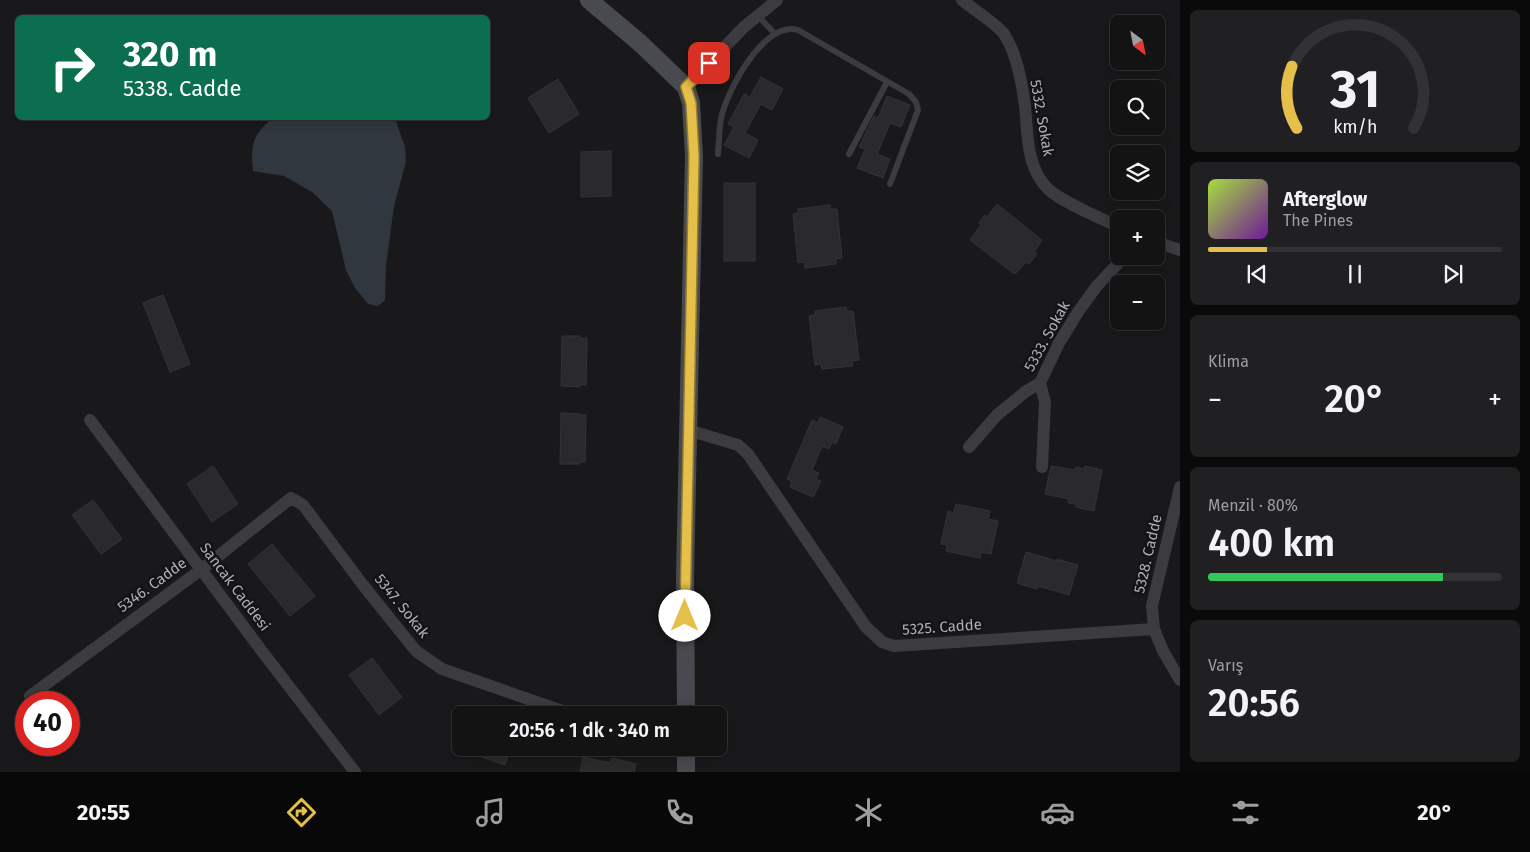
<!DOCTYPE html>
<html lang="tr">
<head>
<meta charset="utf-8">
<style>
  :root { --surface:#131314; --page:#202022; --text:#f1f3f6; --muted:#9d9ea0; --line:#323234; --accent:#e4bf49 }
  body { margin:0; font-family:"Fira Sans",sans-serif; background:var(--page); color:var(--text); height:100vh; display:flex; flex-direction:column; font-size:19px; white-space:nowrap }
  * { box-sizing:border-box; margin:0 }
  p { font-size:16px; color:var(--muted) }
  .icon { flex:none; width:28px; height:28px; fill:none; stroke:currentColor; stroke-width:2; stroke-linecap:round; stroke-linejoin:round }
  .map { position:relative; flex:1; overflow:hidden }
  .details { display:flex; flex-direction:column; gap:10px; padding:10px; background:#0a0a0b; width:350px }
  .details>* { flex:none }
  .banner { position:absolute; left:15px; top:15px; width:475px; height:105px; border-radius:8px; box-shadow:0 2px 12px #0003,0 0 0 1px var(--line); background:#0b6e4f; color:#fff; overflow:hidden }
  .needle { width:32px; rotate:148deg }
  .controls { position:absolute; left:1110px; top:15px; display:grid; gap:10px }
  .controls a { display:grid; place-items:center; width:55px; height:55px; border-radius:8px; background:var(--surface); box-shadow:0 2px 12px #0003,0 0 0 1px var(--line); font-size:25px }
  .speed { position:absolute; left:15px; top:691px; display:flex; gap:10px; font-size:25px; font-weight:700; text-align:center }
  .speed>* { display:grid; place-content:center; width:65px; height:65px; border-radius:50%; background:var(--surface); box-shadow:0 2px 12px #0003,0 0 0 1px var(--line); line-height:1 }
  .speed .limit { border:8px solid #d22; background:#fff; color:#111 }
  .pin { position:absolute; display:grid; place-items:center; width:42px; height:42px; color:#fff; margin:-21px; border-radius:10px; box-shadow:0 2px 8px #0006 }
  .me { position:absolute; width:55px; margin:-28px; rotate:0deg; stroke-linejoin:round; filter:drop-shadow(0 0 4px #0008) }
  .turn { display:flex; align-items:center; gap:18px; height:105px; padding:0 25px; font-size:22px }
  .turn .icon { width:65px; height:65px; stroke-width:2.5 }
  .turn b { display:block; font-size:35px; line-height:42px }
  .big { font-size:38px; font-weight:600; line-height:1.1 }
  .details .widget { flex:1; display:flex; flex-direction:column; justify-content:center; gap:8px; min-width:0; padding:0 18px; border-radius:8px; background:var(--page) }
  .details .dial { align-items:center; gap:0 }
  .dial svg { height:130px; overflow:visible; fill:none; stroke:var(--line); stroke-width:7; stroke-linecap:round; text-anchor:middle }
  .dial text { fill:var(--text); stroke:none }
  .song { display:flex; align-items:center; gap:15px }
  .cover { width:60px; height:60px; border-radius:8px; background:linear-gradient(135deg,hsl(80 70% 55%),hsl(280 70% 35%)) }
  .played { height:5px; border-radius:2px; background:linear-gradient(90deg,var(--accent) 20%,var(--line) 20%) }
  .keys { display:flex; justify-content:space-around; direction:ltr }
  .heat { display:flex; justify-content:space-between; align-items:center; font-size:28px; direction:ltr }
  .charge { height:8px; border-radius:4px; background:linear-gradient(90deg,#34c759 80%,var(--line) 0) }
  .trip { position:absolute; left:452px; top:706px; width:275px; height:50px; border-radius:8px; background:var(--surface); box-shadow:0 2px 12px #0003,0 0 0 1px var(--line); font-weight:600; line-height:50px; text-align:center }
  .tabs { display:flex; height:80px; justify-content:space-around; align-items:center; background:#080808; color:var(--muted) }
  .tabs .icon { width:35px; height:35px }
  .tabs .current { color:var(--accent) }
  .tabs b { font-size:22px; color:var(--text) }
  main { display:flex; flex:1; min-height:0 }
  .map>svg:first-child { display:block }
  .water { fill:#30373e }
  .building { fill:#2a292c; stroke:#343337 }
  .lines { fill:none; stroke-linecap:round; stroke-linejoin:round }
  .lane { stroke:#3b3b40; stroke-width:6 }
  .street { stroke:#3b3b40; stroke-width:12 }
  .secondary { stroke:#494a50; stroke-width:18 }
  .route-casing { stroke:#947c2f; stroke-width:12 }
  .route { stroke:#e4bf49; stroke-width:9 }
  .labels { text-anchor:middle; stroke-width:5; stroke-linejoin:round; paint-order:stroke }
  .street-label { font-size:15px; fill:#adafba; stroke:#141416 }
</style>
</head>
<body>
<main>
<div class="map">
<svg width="1180" height="772" viewBox="0 0 1180 772">
  <rect width="100%" height="100%" fill="#19191b"/>
  <path class="water" d="M273 118H395L405 147 406 162 394 206 386 265 385 300 378 306 368 304 355 288 346 270 332 211 312 192 284 176 253 171C250 145 253 134 273 118Z"/>
  <g class="building">
    <polygon points="761,77 783,89 772,110 761,104 745,133 758,140 749,158 724,145 734,127 728,124 744,94 750,97"/>
    <polygon points="558,79 579,114 549,133 528,98"/>
    <polygon points="887,96 910,105 901,127 890,123 877,154 890,159 883,178 857,168 865,149 859,147 874,116 878,118"/>
    <polygon points="611,151 611,196 581,197 581,152"/>
    <rect x="724" y="183" width="31" height="78"/>
    <polygon points="997,204 1042,240 1034,252 1037,254 1029,264 1026,262 1016,273 1013,273 970,240 981,225 979,223 985,215 987,217"/>
    <polygon points="830,205 830,209 837,209 842,258 836,259 836,264 805,268 805,262 798,263 793,214 798,213 798,209"/>
    <polygon points="163,295 190,364 170,372 143,303"/>
    <polygon points="846,307 847,311 853,311 859,360 852,361 853,366 822,369 821,364 815,365 809,316 815,315 815,311"/>
    <polygon points="562,336 580,336 580,338 587,338 586,385 580,385 580,387 561,386"/>
    <polygon points="561,413 580,414 580,415 586,415 585,462 579,462 579,464 560,464"/>
    <polygon points="820,417 843,427 836,444 832,442 829,449 822,446 812,470 819,473 816,479 821,481 813,497 790,487 792,481 787,479 812,420 818,423"/>
    <polygon points="213,466 238,504 212,522 187,484"/>
    <polygon points="1051,466 1075,470 1076,467 1085,469 1085,466 1102,470 1094,511 1076,507 1076,504 1068,503 1069,499 1045,494"/>
    <polygon points="93,500 122,539 101,554 72,515"/>
    <polygon points="956,504 990,511 988,519 998,521 991,554 981,552 980,558 946,551 947,545 941,544 948,511 954,513"/>
    <polygon points="272,544 315,596 290,616 248,564"/>
    <polygon points="1026,552 1057,561 1057,559 1078,565 1069,595 1038,586 1037,589 1017,583"/>
    <polygon points="372,658 402,697 379,715 349,675"/>
    <polygon points="459,748 511,748 505,765 459,749"/>
    <polygon points="583,757 610,763 612,758 636,764 634,772 580,772"/>
  </g>
  <g class="lines">
    <g class="lane">
      <polyline points="758,16 775,34"/>
      <path d="M718 154C719 143 719 130 721 119 726 92 764 20 798 30L909 94 916 102 918 110 890 184"/>
      <polyline points="849,154 887,82"/>
    </g>
    <g class="street">
      <path d="M962 0C973 9 997 24 1004 34 1017 53 1022 83 1025 106 1028 135 1026 167 1048 189 1062 202 1100 218 1119 227"/>
      <polyline points="686,87 744,27 777,0"/>
      <polyline points="1156,242 1180,250"/>
      <polyline points="1040,383 1045,402 1042,467"/>
      <polyline points="90,420 261,650 355,772"/>
      <polyline points="688,430 738,445 748,454 866,627 882,642 894,646 1154,629"/>
      <polyline points="969,447 997,415 1025,392 1040,383 1059,343 1078,312 1096,287 1125,256"/>
      <polyline points="1180,487 1152,606 1154,629 1163,651 1180,680"/>
      <polyline points="30,696 202,569 291,498 303,505 363,585 416,651 442,669 574,715"/>
    </g>
    <g class="secondary">
      <polyline points="589,0 640,43 686,87 691,103 694,156 685,577 686,715"/>
      <polyline points="686,748 686,772"/>
    </g>
  </g>
  <g class="lines">
    <defs>
      <polyline id="route" points="685,616 694,156 691,103 686,87 709,63"/>
    </defs>
    <use href="#route" class="route-casing"/>
    <use href="#route" class="route"/>
  </g>
  <g class="labels">
    <g class="street-label">
      <text transform="translate(1042 118) rotate(80)" y="5">5332. Sokak</text>
      <text transform="translate(1047 336) rotate(-61)" y="5">5333. Sokak</text>
      <text transform="translate(1148 554) rotate(-77)" y="5">5328. Cadde</text>
      <text transform="translate(152 585) rotate(-36)" y="5">5346. Cadde</text>
      <text transform="translate(235 587) rotate(53)" y="5">Sancak Caddesi</text>
      <text transform="translate(402 606) rotate(51)" y="5">5347. Sokak</text>
      <text transform="translate(942 627) rotate(-4)" y="5">5325. Cadde</text>
    </g>
  </g>
</svg>
<div class="controls">
<a><svg class="needle" viewBox="-14 -14 28 28"><path d="M0-13l5 13h-10z" fill="#e53935"/><path d="M0 13l5-13h-10z" fill="#9d9ea0"/></svg></a>
<a><svg class="icon" aria-label="search" viewBox="0 0 24 24"><circle cx="10" cy="10" r="6"/><path d="M15 15l6 6"/></svg></a>
<a><svg class="icon" aria-label="layers" viewBox="0 0 24 24"><path d="M12 4l9 5-9 5-9-5zM3 14l9 5 9-5"/></svg></a>
<a>+</a>
<a>−</a>
</div>
<div class="speed"><div class="limit">40</div></div>
<div class="pin" style="left:709px;top:63px;background:#d93025"><svg class="icon" aria-label="arrive" viewBox="0 0 24 24"><path d="M6 21V4h12l-3 4 3 4H6"/></svg></div>
<svg class="me" style="left:685px;top:616px" viewBox="-20 -20 40 40"><circle r="19" fill="#fff"/><path d="M0-13L10 11 0 6-10 11z" fill="#e4bf49"/></svg>
<div class="trip">20:56 · 1 dk · 340 m</div>
<div class="banner">
<div class="turn"><svg class="icon" aria-label="right" viewBox="0 0 24 24"><path d="M7 20v-9h11M14 6l5 5-5 5"/></svg><div><b>320 m</b>5338. Cadde</div></div>
</div>
</div>
<section class="details">
<div class="widget dial"><svg viewBox="0 0 100 80">
<path d="M14 69A42 42 0 1 1 86 69"/>
<path d="M14 69A42 42 0 0 1 11 31" stroke="#e4bf49"/>
<text x="50" y="56" font-size="32" font-weight="700">31</text>
<text x="50" y="72" font-size="11">km/h</text>
</svg></div>
<div class="widget">
<div class="song"><i class="cover"></i><div><b>Afterglow</b><p>The Pines</p></div></div>
<div class="played"></div>
<div class="keys"><svg class="icon" aria-label="previous" viewBox="0 0 24 24"><path d="M18 5L8 12l10 7zM5 5v14"/></svg><svg class="icon" aria-label="pause" viewBox="0 0 24 24"><path d="M8 5v14M16 5v14"/></svg><svg class="icon" aria-label="next" viewBox="0 0 24 24"><path d="M6 5l10 7-10 7zM19 5v14"/></svg></div>
</div>
<div class="widget"><p>Klima</p>
<div class="heat"><a>−</a><b class="big">20°</b><a>+</a></div>
</div>
<div class="widget"><p>Menzil · 80%</p><b class="big">400 km</b><div class="charge"></div></div>
<div class="widget"><p>Varış</p><b class="big">20:56</b></div>
</section>
</main>
<nav class="tabs">
<b>20:55</b>
<svg class="icon current" aria-label="directions" viewBox="0 0 24 24"><path d="M12 3l9 9-9 9-9-9zM9 14v-3h6M13 9l2 2-2 2"/></svg>
<svg class="icon" aria-label="music" viewBox="0 0 24 24"><path d="M9 18V5l10-2v13"/><circle cx="6" cy="18" r="3"/><circle cx="16" cy="16" r="3"/></svg>
<svg class="icon" aria-label="phone" viewBox="0 0 24 24"><path d="M5 4h4l2 5-3 2q2 4 5 5l2-3 5 2v4C11 20 4 13 5 4z"/></svg>
<svg class="icon" aria-label="climate" viewBox="0 0 24 24"><path d="M12 3v18M4 7l16 10M4 17L20 7"/></svg>
<svg class="icon" aria-label="car" viewBox="0 0 24 24"><path d="M5 17H2v-5l4-1 3-4h7l3 4 3 1v5h-3M9 17h6M6 11h13"/><circle cx="7" cy="17" r="2"/><circle cx="17" cy="17" r="2"/></svg>
<svg class="icon" aria-label="filters" viewBox="0 0 24 24"><path d="M4 7h16M4 17h16"/><circle cx="9" cy="7" r="2"/><circle cx="15" cy="17" r="2"/></svg>
<b>20°</b>
</nav>
</body>
</html>
